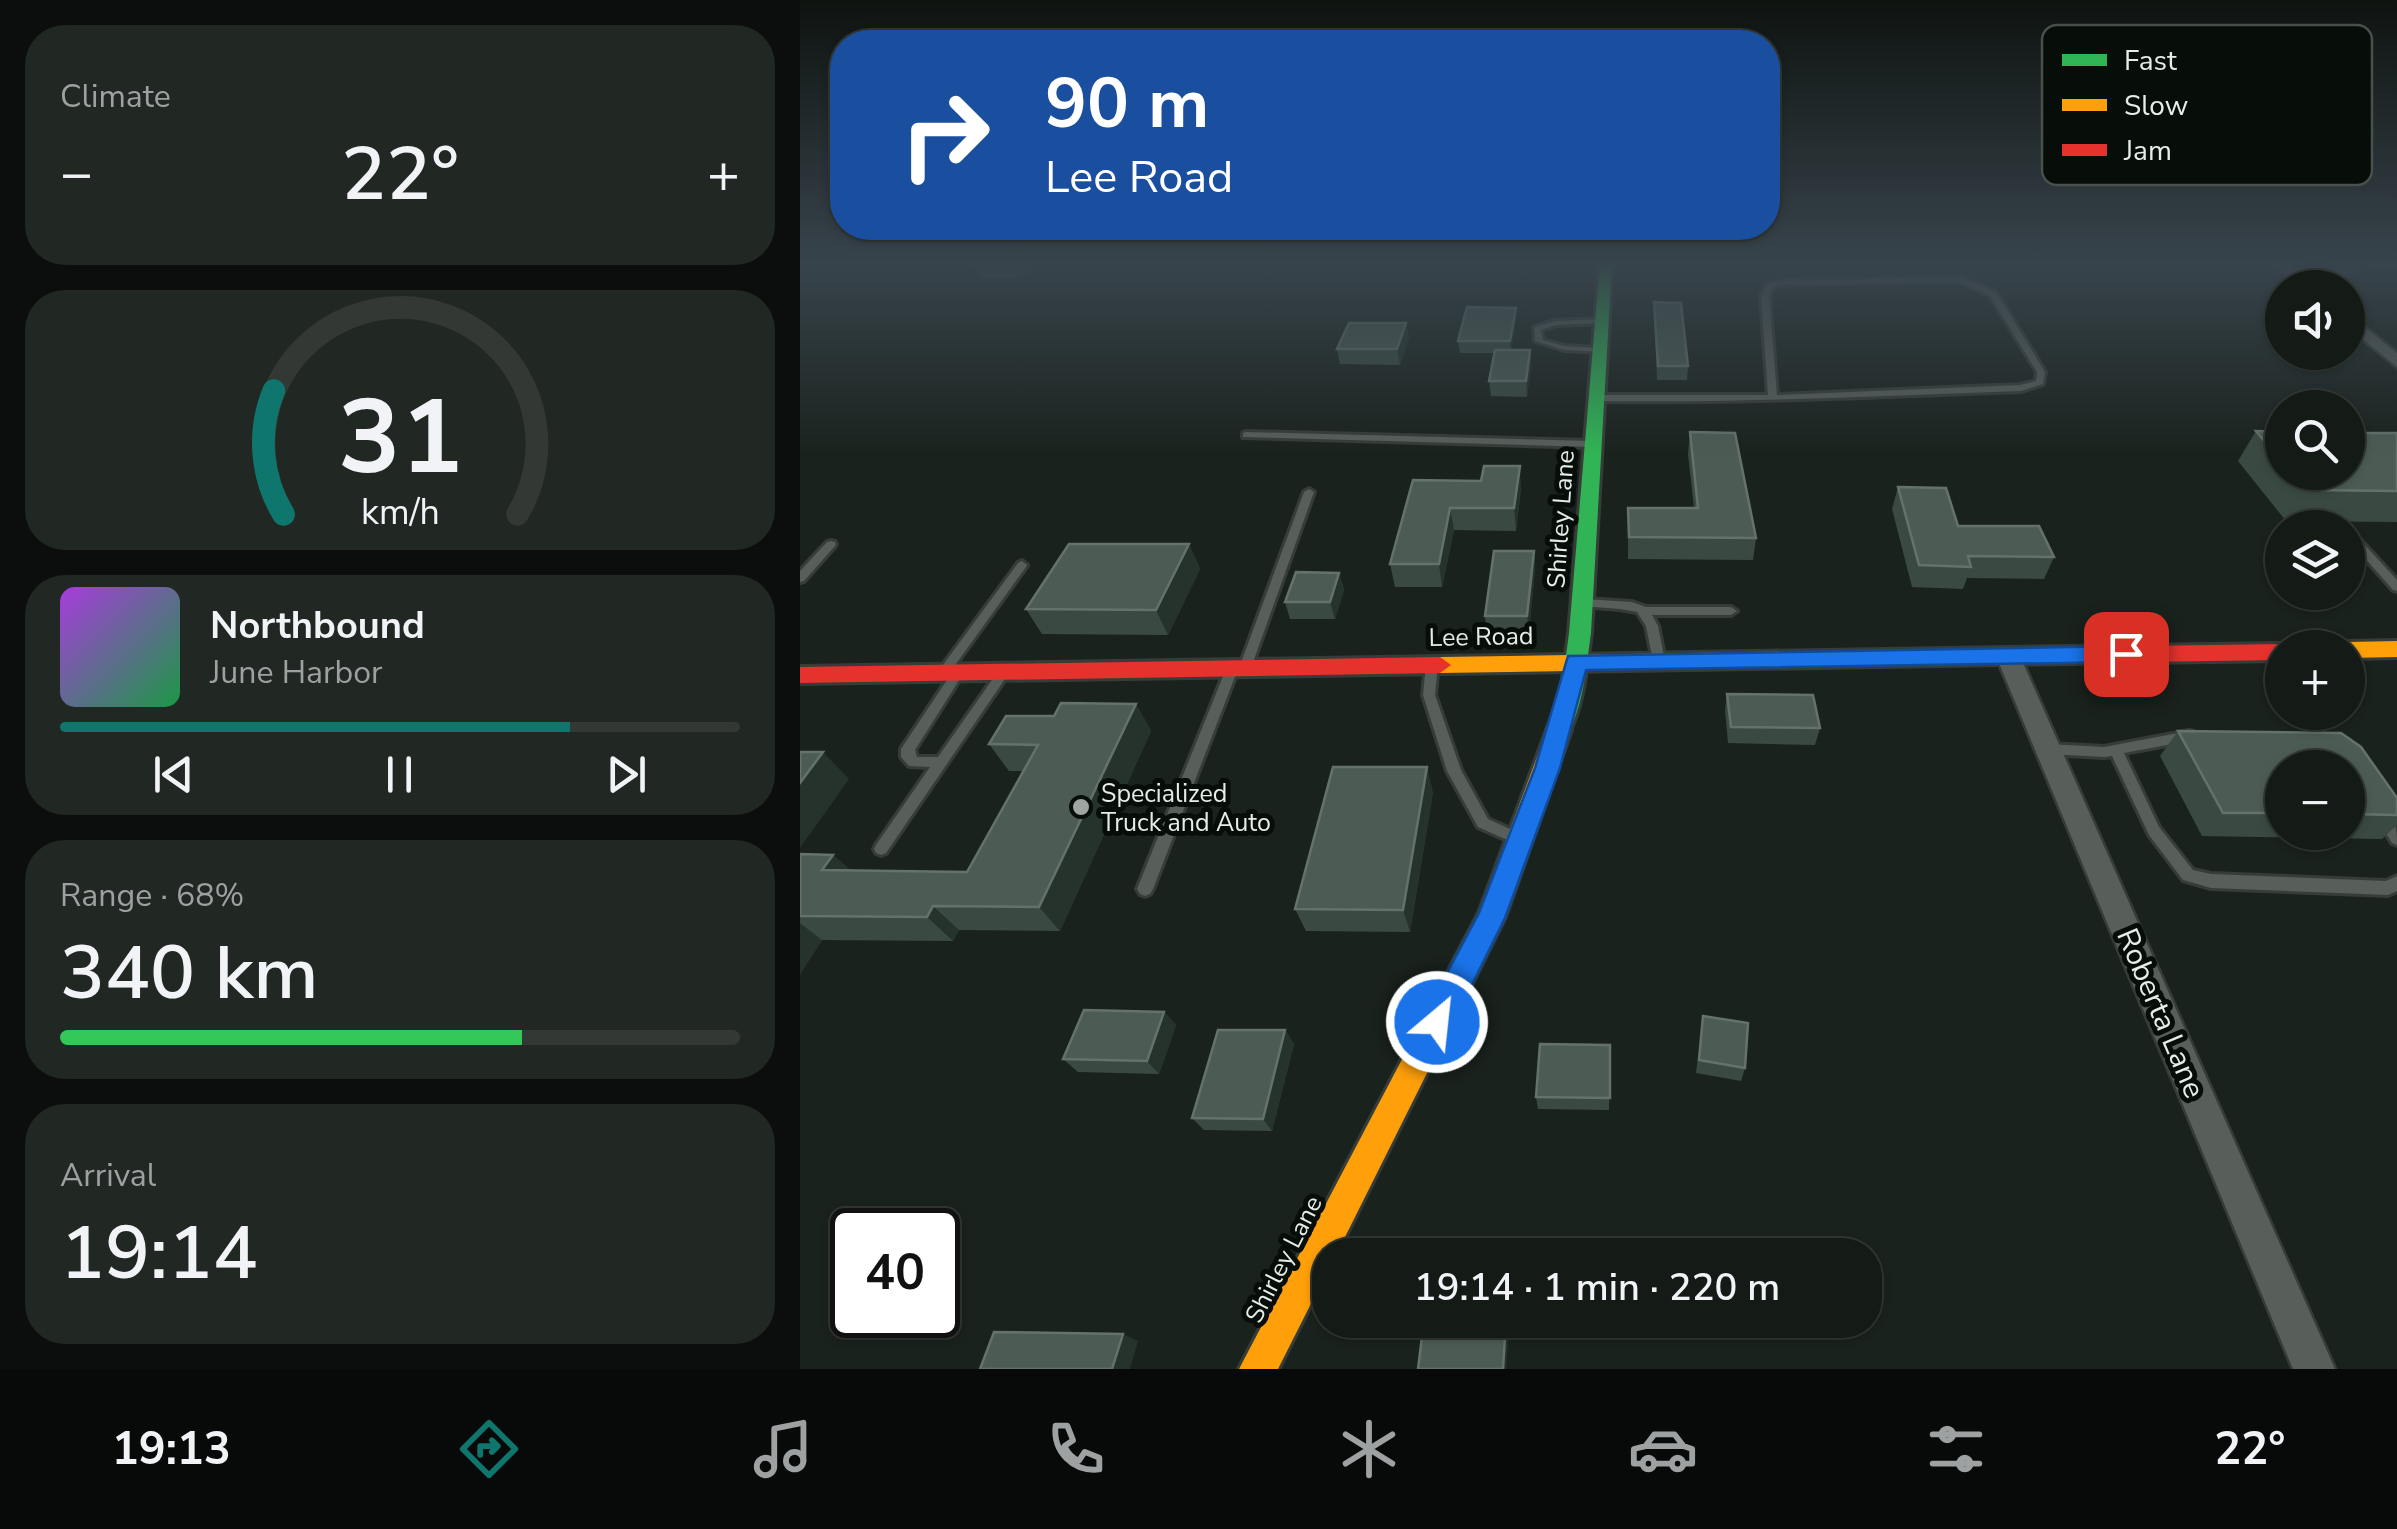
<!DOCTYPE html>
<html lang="en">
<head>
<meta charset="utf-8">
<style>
  :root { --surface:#141a16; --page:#212723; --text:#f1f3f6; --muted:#9da1a1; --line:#333835; --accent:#0f766e }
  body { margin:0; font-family:"Nunito Sans",sans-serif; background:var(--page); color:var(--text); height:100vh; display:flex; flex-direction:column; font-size:38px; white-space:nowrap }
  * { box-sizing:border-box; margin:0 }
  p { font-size:32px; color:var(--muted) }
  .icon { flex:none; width:55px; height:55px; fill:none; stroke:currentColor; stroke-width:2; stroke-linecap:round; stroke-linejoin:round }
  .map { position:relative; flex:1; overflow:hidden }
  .sheet { display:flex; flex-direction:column; gap:25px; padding:25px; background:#0b0e0c; width:800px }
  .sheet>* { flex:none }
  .banner { position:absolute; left:30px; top:30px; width:950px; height:210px; border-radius:40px; box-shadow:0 2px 8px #0004,0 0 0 2px var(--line); background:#1a4fa0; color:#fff; overflow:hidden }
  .tools { position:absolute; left:1465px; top:270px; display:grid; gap:20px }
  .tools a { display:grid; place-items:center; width:100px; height:100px; border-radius:50%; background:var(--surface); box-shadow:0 2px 8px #0004,0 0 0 2px var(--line); font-size:50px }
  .speed { position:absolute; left:30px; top:1208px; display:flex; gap:20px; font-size:50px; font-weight:700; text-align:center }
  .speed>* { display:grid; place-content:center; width:130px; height:130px; border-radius:50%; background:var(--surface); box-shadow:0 2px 8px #0004,0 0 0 2px var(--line); line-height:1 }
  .speed .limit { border:5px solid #111; border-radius:15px; background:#fff; color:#111 }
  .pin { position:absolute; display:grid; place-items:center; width:85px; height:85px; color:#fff; margin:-42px; border-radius:20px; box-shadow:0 5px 15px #0006 }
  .me { position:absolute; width:110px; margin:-55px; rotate:28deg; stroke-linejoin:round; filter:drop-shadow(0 0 8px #0008) }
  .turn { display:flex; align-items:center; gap:35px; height:210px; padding:0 50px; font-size:45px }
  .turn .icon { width:130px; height:130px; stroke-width:2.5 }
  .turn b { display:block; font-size:70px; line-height:85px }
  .big { font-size:75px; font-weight:600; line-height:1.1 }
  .sheet .widget { flex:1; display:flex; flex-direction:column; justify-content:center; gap:15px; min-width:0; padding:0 35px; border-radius:40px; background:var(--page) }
  .sheet .dial { align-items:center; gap:0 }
  .dial svg { height:260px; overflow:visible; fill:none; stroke:var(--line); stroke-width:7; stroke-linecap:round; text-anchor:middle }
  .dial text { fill:var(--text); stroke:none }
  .song { display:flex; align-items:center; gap:30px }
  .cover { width:120px; height:120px; border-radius:15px; background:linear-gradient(135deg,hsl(280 70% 55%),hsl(140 70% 35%)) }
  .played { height:10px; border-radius:5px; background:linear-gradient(90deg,var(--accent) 75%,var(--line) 75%) }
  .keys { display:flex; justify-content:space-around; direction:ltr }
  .heat { display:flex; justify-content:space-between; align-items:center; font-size:55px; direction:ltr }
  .charge { height:15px; border-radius:8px; background:linear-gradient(90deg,#34c759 68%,var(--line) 0) }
  .trip { position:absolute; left:512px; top:1238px; width:570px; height:100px; border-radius:40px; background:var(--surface); box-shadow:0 2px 8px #0004,0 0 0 2px var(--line); font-weight:600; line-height:100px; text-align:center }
  .menu { display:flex; height:160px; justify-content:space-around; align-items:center; background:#080a09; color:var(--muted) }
  .menu .icon { width:70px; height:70px }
  .menu .selected { color:var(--accent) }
  .menu b { font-size:45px; color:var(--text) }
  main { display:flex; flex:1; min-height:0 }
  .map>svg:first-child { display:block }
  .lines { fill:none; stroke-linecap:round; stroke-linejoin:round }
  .lane-casing { stroke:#363c37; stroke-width:6 }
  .street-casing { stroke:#363c37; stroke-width:5 }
  .fast-casing { stroke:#363c37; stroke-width:6 }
  .slow-casing { stroke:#363c37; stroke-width:6 }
  .jam-casing { stroke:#363c37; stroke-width:6 }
  .lane { fill:#585e5a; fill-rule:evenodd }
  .street { fill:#585e5a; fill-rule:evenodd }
  .fast { fill:#30b455; fill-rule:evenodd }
  .slow { fill:#ff9f0a; fill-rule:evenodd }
  .jam { fill:#e5322d; fill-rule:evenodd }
  .wall { fill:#3a4a42; fill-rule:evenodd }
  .shaded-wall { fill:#25332c }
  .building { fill:#4c5c54; stroke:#64726b; stroke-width:2.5 }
  .route { fill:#1a73e8; stroke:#114b97; stroke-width:2.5 }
  .poi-dot { fill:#9da6a0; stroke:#070d09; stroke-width:4 }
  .labels { text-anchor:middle; stroke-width:10; stroke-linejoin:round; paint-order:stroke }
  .street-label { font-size:25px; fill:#e4ede6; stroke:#070d09 }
  .poi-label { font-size:25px; fill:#e4ede6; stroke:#070d09; text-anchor:start }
  .near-street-label { font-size:30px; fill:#e4ede6; stroke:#070d09 }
  .key { fill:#070d09; stroke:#49504b; stroke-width:2.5 }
  .key-label { font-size:28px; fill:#e4ede6 }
</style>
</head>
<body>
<main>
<section class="sheet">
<div class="widget"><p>Climate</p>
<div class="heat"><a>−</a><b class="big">22°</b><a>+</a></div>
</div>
<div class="widget dial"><svg viewBox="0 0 100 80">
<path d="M14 69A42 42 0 1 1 86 69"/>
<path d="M14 69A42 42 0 0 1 11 31" stroke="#0f766e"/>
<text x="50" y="56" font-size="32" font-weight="700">31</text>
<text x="50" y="72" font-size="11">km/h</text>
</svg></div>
<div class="widget">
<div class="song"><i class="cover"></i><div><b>Northbound</b><p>June Harbor</p></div></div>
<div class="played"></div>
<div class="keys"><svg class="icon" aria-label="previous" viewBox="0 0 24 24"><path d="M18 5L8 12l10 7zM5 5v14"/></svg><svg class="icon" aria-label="pause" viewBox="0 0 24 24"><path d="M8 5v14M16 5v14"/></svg><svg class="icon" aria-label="next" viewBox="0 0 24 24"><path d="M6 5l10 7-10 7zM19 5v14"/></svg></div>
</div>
<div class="widget"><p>Range · 68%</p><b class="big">340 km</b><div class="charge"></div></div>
<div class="widget"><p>Arrival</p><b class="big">19:14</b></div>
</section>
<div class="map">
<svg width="1597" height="1369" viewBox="0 0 1597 1369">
  <rect width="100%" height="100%" fill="#1a221d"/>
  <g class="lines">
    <defs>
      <g id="lane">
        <polygon points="1537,263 1544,263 1551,272 1550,274 1493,274 1489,272 1493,270 1542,270"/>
        <path d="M1162 277 1196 292 1245 372 1243 384 1221 391C1079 396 938 403 796 401L792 398 796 395H968L961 296 967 284 981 281ZM1158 281 1190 296 1237 372 1236 381 1220 385 977 395 969 296 973 287 981 285Z"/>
        <polygon points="802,319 806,321 805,323 756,325 741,330 743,340 764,346 800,348 803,348 803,352 764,350 735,341 734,327 755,321"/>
        <polygon points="446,432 793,441 798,444 793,447 443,437 443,433"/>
        <polygon points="509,489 514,492 451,668 449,671 441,671 439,668 504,492"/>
        <polygon points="1548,530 1552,531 1597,580 1597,591 1593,590 1548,539"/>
        <polygon points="31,541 35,542 36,544 35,546 4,581 0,582 0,571 27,542"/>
        <polygon points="222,561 227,565 226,567 148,675 140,675 138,672 140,669 218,563"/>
        <polygon points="785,599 832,602 846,607 931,607 937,611 931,615 852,615 858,626 865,661 859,665 853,661 846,626 837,612 820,609 781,606 779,603"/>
        <polygon points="632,660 638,664 635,695 661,770 688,819 721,834 723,838 721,842 716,844 678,827 647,771 623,695 626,664"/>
        <polygon points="432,665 438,669 353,889 350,894 345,896 340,894 337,889 426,669"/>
        <polygon points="203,669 207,670 209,673 207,676 86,853 81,855 76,853 74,849 76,845 130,767 109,766 101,757 101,749 153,671 157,670 163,674 115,750 117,757 138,757 199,670"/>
        <polygon points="1389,731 1394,732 1396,736 1394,740 1324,753 1359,827 1393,870 1411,874 1586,881 1597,876 1597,891 1588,895 1411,888 1383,880 1349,835 1312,756 1304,757 1248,754 1243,753 1241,749 1243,745 1248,744 1304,747"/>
        <path d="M1584 813C1597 818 1597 833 1597 845L1592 843 1577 819 1579 815Z"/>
      </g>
      <g id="street">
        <polygon points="1475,263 1490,263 1518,288 1502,288"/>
        <polygon points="1548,314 1597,353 1597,367 1548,327"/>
        <polygon points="1208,647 1220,656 1535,1369 1493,1369 1196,656"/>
      </g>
      <path id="fast" d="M800 263H812L791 633C786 668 784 704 767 736H751L747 730 761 693 769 633Z"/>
      <g id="slow">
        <polygon points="1597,641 1597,657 1548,658 1548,648 1539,648 1548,642"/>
        <polygon points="1270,647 1281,655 1270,663 640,673 629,665 640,657"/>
        <polygon points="759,721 767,724 771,730 705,917 536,1255 530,1255 530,1266 478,1369 439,1369 679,913 747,730 751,724"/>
      </g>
      <g id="jam">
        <polygon points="1482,644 1490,648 1482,648 1482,660 1270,663 1259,655 1270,647"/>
        <polygon points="640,657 651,665 640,673 0,683 0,667"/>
      </g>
    </defs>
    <use href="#lane" class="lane-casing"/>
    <use href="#street" class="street-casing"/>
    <use href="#fast" class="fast-casing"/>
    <use href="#slow" class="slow-casing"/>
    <use href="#jam" class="jam-casing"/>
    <use href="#lane" class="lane"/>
    <use href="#street" class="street"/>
    <use href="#fast" class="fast"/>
    <use href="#slow" class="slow"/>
    <use href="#jam" class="jam"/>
  </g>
  <g class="wall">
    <polygon points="173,263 235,263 218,278 182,278 176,265"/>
    <polygon points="1562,263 1597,263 1597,269 1570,269"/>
    <polygon points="854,302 888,366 887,380 857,380"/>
    <polygon points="716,308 716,319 711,350 730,350 731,365 727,397 691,396 689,381 694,353 660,353 658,341"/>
    <polygon points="609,338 600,365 540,364 537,349"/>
    <polygon points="1456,431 1482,432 1482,472 1548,472 1597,433 1597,522 1486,521 1438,461"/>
    <polygon points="890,432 956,538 953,560 828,559 828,508 894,508 888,454"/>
    <polygon points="681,481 721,488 716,531 654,530 642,587 595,587 590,564"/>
    <polygon points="1098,487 1158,526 1254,557 1244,579 1167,578 1163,589 1112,587 1092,509"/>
    <polygon points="389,544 400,569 368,635 242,634 226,609"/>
    <polygon points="734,551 735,568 729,633 687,633 685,616"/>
    <polygon points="539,573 544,590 535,619 490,619 485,602"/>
    <polygon points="927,694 1020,728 1015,745 928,743 925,710"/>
    <polygon points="336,704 351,731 260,931 159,930 153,941 22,940 0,974 0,854 33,855 51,871 167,872 223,771 209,771 189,744 254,716"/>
    <path d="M1378 731 1541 733 1561 747 1597 798V825L1582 839 1402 836 1360 756ZM1482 768H1548V832H1482Z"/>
    <polygon points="633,792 610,932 506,931 495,909"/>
    <polygon points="364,1012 376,1025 359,1074 278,1072 263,1059"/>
    <polygon points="903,1016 945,1068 941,1081 896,1073"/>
    <polygon points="485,1030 494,1044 472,1131 404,1130 392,1118"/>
    <polygon points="810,1045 809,1110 738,1109 736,1097"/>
  </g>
  <g class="shaded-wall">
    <polygon points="215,263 235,263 218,278 212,266"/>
    <polygon points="716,308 716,319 711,353 710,341"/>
    <polygon points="606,323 609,338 600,365 597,349"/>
    <polygon points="730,350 731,365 727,397 726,381"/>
    <polygon points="720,466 721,488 716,531 714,508"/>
    <polygon points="650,508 654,530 642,587 639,564"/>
    <polygon points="389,544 400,569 368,635 356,610"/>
    <polygon points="734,551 735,568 729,633 727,616"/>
    <polygon points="539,573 544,590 535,619 530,602"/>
    <polygon points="336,704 351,731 260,931 239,907"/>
    <polygon points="23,752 49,779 0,848 0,783"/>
    <polygon points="627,767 633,792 610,932 603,910"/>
    <polygon points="33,855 61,880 22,870"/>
    <polygon points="133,906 159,930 153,941 127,917"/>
    <polygon points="0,923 22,940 0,974"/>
    <polygon points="364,1012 376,1025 359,1074 347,1061"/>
    <polygon points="485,1030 494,1044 472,1131 463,1119"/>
    <polygon points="706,1320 710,1320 706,1369 703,1369"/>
    <polygon points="323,1334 338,1341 330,1369 312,1369"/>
  </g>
  <g class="building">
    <polygon points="179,263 215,263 212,266 176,265"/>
    <polygon points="854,302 881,303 888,366 858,366"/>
    <polygon points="667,307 716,308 710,341 658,341"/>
    <polygon points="549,323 606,323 597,349 537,349"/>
    <polygon points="695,350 730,350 726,381 689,381"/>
    <polygon points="1456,431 1482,432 1482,462"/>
    <polygon points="890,432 935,433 956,538 829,537 828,508 898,508"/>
    <polygon points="1548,433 1597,433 1597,491 1507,490 1492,472 1548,472"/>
    <polygon points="684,466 720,466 714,508 650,508 639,564 590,564 613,480 681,481"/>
    <polygon points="1098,487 1146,488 1158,526 1239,526 1254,557 1168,556 1171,567 1119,565"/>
    <polygon points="269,544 389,544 356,610 226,609"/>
    <polygon points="694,551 734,551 727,616 685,616"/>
    <polygon points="496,572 539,573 530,602 485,602"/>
    <polygon points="927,694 1013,695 1020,728 931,727"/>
    <polygon points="261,703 336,704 239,907 133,906 127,917 0,916 0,854 33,855 22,870 167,872 238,745 189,744 206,716 254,716"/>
    <polygon points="1378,731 1541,733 1561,747 1597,798 1597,815 1548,814 1548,768 1482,768 1482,813 1423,813"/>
    <polygon points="0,752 23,752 0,783"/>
    <polygon points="533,767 627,767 603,910 495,909"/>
    <polygon points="284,1010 364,1012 347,1061 263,1059"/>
    <polygon points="903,1016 948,1023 945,1068 899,1060"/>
    <polygon points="418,1030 485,1030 463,1119 392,1118"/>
    <polygon points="740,1044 810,1045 810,1098 736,1097"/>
    <polygon points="624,1320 706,1320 703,1369 618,1369"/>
    <polygon points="194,1332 323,1334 312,1369 180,1369"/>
  </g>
  <linearGradient id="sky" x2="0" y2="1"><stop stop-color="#0e1310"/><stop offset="0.58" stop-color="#38444c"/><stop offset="1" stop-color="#38444c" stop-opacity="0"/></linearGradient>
  <rect width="1597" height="455" fill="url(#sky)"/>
  <polygon class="route" points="1326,646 1337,654 1326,662 786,670 760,768 705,918 648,1033 637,1037 626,1033 621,1022 679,913 735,768 768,656"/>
  <circle class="poi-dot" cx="281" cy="807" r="10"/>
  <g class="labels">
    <g class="street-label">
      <text transform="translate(760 519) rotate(-86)" y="9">Shirley Lane</text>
      <text transform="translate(681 636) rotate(-1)" y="9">Lee Road</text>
      <text transform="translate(483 1259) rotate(-63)" y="9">Shirley Lane</text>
    </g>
    <g class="poi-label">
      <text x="301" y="802">Specialized<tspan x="301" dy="29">Truck and Auto</tspan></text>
    </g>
    <g class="near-street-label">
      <text transform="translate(1361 1013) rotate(67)" y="10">Roberta Lane</text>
    </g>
  </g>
  <rect x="1242" y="25" width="330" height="160" rx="15" class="key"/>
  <rect x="1262" y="54" width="45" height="12" fill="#30b455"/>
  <rect x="1262" y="99" width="45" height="12" fill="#ff9f0a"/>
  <rect x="1262" y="144" width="45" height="12" fill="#e5322d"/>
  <g class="key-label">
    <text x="1324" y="70">Fast</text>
    <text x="1324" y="115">Slow</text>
    <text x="1324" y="160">Jam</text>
  </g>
</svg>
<div class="tools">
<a><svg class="icon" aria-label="sound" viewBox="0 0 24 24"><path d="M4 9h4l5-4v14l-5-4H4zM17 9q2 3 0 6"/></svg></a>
<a><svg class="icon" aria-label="search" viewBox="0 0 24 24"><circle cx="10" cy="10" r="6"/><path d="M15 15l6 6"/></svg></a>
<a><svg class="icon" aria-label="layers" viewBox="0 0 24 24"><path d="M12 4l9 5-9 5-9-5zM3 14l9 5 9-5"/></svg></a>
<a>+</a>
<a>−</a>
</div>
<div class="speed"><div class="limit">40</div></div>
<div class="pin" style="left:1326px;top:654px;background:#d93025"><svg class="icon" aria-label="arrive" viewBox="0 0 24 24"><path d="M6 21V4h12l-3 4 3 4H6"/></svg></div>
<svg class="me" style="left:637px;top:1022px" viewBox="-20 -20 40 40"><circle r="17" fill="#1a73e8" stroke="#fff" stroke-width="3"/><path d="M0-11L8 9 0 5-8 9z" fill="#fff"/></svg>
<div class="trip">19:14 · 1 min · 220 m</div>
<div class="banner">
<div class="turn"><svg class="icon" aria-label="right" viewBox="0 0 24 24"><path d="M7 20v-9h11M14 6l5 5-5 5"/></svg><div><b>90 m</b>Lee Road</div></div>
</div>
</div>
</main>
<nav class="menu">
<b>19:13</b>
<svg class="icon selected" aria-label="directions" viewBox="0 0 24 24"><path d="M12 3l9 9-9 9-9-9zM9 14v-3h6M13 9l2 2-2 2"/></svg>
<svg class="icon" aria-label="music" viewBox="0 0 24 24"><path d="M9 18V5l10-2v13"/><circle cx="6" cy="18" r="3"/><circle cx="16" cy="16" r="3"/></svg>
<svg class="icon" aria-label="phone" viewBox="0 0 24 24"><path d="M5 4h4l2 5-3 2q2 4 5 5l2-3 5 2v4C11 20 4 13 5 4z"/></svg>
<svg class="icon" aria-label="climate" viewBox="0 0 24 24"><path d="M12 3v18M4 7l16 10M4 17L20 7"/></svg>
<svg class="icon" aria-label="car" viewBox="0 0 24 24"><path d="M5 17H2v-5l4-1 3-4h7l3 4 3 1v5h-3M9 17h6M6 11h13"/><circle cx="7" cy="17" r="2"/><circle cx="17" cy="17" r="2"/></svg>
<svg class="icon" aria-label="filters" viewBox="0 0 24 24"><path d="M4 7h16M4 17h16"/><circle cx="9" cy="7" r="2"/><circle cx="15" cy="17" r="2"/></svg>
<b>22°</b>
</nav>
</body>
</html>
